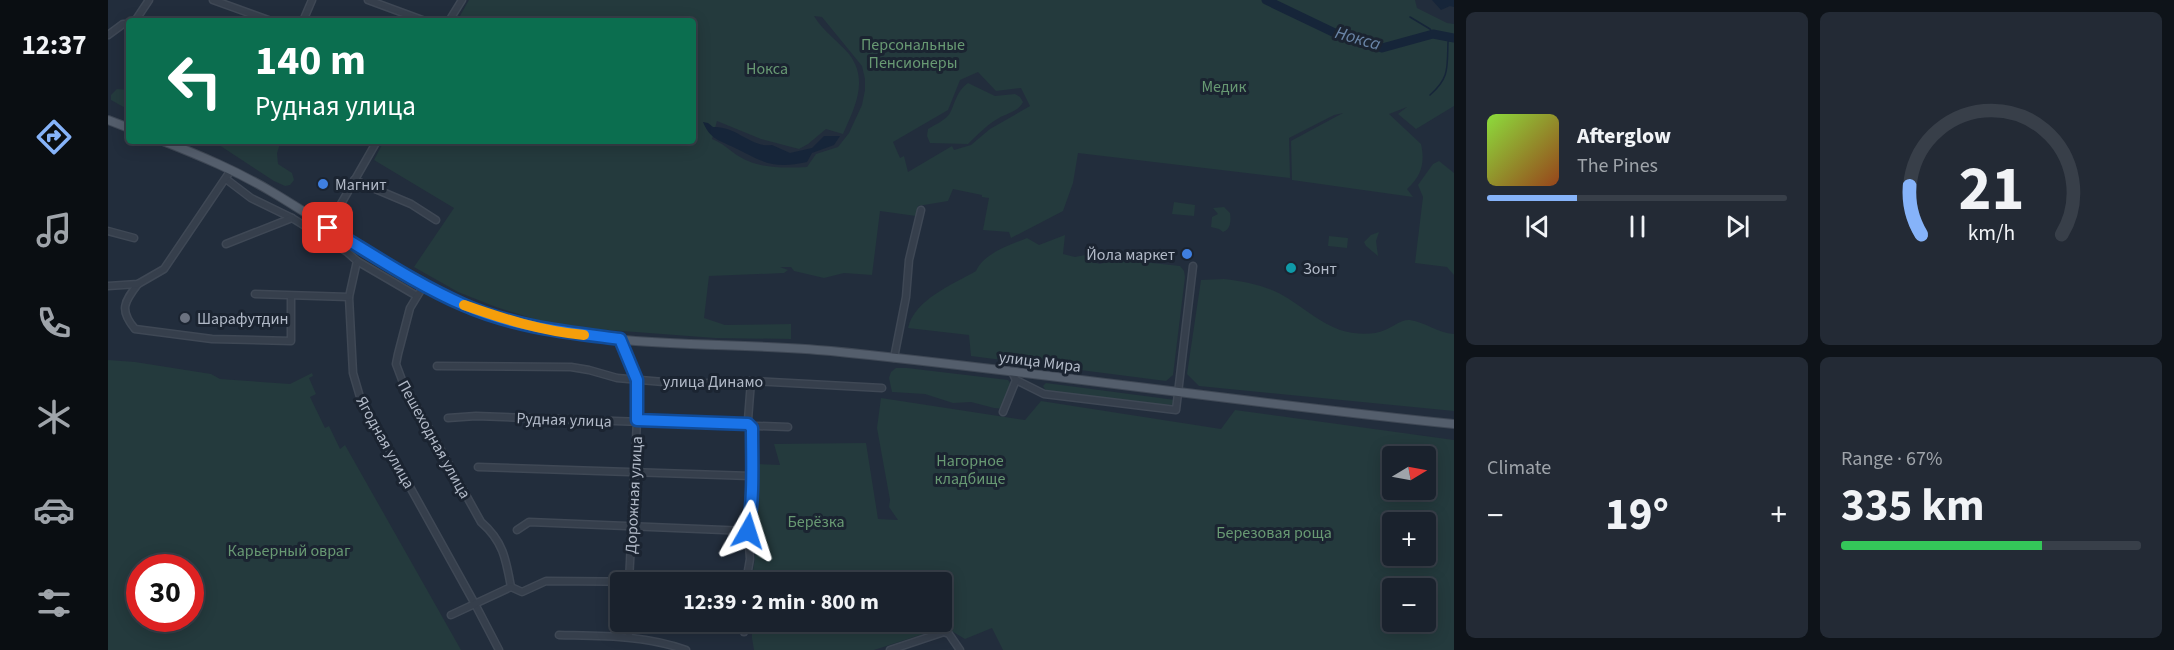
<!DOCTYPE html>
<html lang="en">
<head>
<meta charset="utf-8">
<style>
  :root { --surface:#1a222d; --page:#232a35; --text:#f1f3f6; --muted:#9fa4aa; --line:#383f49; --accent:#86b3f9 }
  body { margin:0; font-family:"Source Sans 3",sans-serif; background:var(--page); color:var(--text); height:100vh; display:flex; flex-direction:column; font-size:22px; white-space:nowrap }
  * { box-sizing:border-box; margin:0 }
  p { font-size:20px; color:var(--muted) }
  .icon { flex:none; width:33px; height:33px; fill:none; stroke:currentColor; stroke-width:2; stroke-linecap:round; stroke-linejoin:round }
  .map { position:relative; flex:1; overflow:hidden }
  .drawer { display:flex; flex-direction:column; gap:12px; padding:12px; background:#0e1319; width:720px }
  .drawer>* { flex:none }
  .top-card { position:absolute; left:18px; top:18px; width:570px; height:126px; border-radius:6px; box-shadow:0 3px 15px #0003,0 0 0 2px var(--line); background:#0b6e4f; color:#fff; overflow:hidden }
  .needle { width:39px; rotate:80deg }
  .buttons { position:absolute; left:1274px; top:446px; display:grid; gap:12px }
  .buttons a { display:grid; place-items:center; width:54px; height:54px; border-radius:6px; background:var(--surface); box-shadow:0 3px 15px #0003,0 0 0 2px var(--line); font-size:30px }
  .speed { position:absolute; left:18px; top:554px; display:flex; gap:12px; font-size:30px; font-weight:700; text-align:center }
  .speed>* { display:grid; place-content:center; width:78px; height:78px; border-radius:50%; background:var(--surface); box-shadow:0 3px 15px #0003,0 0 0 2px var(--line); line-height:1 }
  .speed .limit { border:9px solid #d22; background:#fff; color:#111 }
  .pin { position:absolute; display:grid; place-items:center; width:51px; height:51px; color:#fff; margin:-26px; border-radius:12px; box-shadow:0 3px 9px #0006 }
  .me { position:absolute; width:66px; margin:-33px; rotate:6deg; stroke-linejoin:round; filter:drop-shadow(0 0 4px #0008) }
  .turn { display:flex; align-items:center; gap:21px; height:126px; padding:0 30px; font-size:27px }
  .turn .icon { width:78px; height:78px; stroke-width:2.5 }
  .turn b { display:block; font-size:42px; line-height:51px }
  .big { font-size:45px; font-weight:700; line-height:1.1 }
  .drawer .widget { flex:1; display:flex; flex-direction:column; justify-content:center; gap:9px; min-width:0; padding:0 21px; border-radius:9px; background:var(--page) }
  .drawer .dial { align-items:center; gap:0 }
  .dial svg { height:156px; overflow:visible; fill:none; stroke:var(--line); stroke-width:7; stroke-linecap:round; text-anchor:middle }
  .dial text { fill:var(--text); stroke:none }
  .song { display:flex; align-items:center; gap:18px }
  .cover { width:72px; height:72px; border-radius:9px; background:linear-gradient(135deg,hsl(90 70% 55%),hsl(20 70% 35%)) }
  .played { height:6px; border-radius:3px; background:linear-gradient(90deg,var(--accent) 30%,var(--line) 30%) }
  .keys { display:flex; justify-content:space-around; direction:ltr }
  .heat { display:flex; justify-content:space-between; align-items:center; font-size:33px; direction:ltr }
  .charge { height:9px; border-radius:4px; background:linear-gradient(90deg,#34c759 67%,var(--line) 0) }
  .drawer .tiles { flex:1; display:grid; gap:12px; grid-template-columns:repeat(2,1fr) }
  .trip { position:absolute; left:502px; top:572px; width:342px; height:60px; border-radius:6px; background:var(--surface); box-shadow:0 3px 15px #0003,0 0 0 2px var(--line); font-weight:700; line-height:60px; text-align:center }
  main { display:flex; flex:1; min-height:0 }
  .tabs { display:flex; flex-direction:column; width:108px; justify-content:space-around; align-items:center; background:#0a0e12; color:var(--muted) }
  .tabs .icon { width:42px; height:42px }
  .tabs .on { color:var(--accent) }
  .tabs b { font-size:27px; color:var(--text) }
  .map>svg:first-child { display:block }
  .green { fill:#243a3d; fill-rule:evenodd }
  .water { fill:#162539 }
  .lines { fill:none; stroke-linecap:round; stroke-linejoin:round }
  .stream { stroke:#162539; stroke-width:1.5 }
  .river { stroke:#162539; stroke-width:9 }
  .minor-casing { stroke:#3f4855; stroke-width:9 }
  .major-casing { stroke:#3f4855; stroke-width:10 }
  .minor { stroke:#363f4c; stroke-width:6 }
  .major { stroke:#545e6c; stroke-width:8 }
  .route-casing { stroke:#114b97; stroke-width:15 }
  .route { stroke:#1a73e8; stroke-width:10 }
  .slow { stroke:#f59e0b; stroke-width:10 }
  .shop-dot { fill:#3f7fe0; stroke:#1b2431; stroke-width:2 }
  .culture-dot { fill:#0f9aa8; stroke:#1b2431; stroke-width:2 }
  .worship-dot { fill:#6b7280; stroke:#1b2431; stroke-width:2 }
  .labels { text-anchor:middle; stroke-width:6; stroke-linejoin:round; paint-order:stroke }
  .park-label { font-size:16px; fill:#689973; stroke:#1b2431 }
  .poi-label { font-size:16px; fill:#b2bac8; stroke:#1b2431; text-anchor:start }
  .street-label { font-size:16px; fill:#b2bac8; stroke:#1b2431 }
  .water-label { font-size:18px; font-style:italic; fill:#6a85a7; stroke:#1b2431 }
</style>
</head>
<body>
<main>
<nav class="tabs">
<b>12:37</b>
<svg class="icon on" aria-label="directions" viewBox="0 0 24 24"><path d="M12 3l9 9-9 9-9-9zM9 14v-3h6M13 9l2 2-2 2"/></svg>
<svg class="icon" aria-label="music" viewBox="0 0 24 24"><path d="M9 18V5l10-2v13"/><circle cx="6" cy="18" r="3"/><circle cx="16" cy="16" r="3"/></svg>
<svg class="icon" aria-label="phone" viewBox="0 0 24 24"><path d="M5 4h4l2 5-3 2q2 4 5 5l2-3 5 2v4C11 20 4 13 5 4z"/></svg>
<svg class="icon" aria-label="climate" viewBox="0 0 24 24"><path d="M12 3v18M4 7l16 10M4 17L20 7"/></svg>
<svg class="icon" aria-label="car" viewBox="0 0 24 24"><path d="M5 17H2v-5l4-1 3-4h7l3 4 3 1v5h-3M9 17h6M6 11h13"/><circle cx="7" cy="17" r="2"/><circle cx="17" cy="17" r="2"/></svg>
<svg class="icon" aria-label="filters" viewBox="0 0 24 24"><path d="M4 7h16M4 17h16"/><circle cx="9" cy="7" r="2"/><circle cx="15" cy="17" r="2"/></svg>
</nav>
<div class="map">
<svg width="1346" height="650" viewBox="0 0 1346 650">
  <rect width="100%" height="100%" fill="#222d3c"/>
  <g class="green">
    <path d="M361 0H1307L1309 8 1339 23 1346 24V106L1308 129 1290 114 1299 107 1281 114 1313 144C1317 162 1314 176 1299 189L1305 197 1184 180 1183 141 1235 113 1226 115 1181 138 1182 178 970 153 965 183 955 211 903 238 901 232 875 230 881 198 874 197V195L845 189 840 201 810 206 808 216 772 211 764 275 736 273 716 278 686 271 683 267H672L680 270 676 273 601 276 596 318 617 325 683 324V339L607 338 448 326 388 307 350 292 306 267 346 208 266 160 276 141H585V21H349ZM706 16 714 17 754 66 757 79V90L754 105 741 133 730 147 708 154 699 167C677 168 652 169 632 157 622 151 615 143 604 139L609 121 653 139 691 149 700 144 718 129 735 134C747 107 761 80 741 54 730 41 715 31 706 16ZM870 72 888 91 913 88 922 106 882 129 863 145 846 150 844 146 800 172 796 156 792 158 785 142 840 110 852 80Z"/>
    <path d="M860 83 887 96 907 94 912 97 915 102C910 112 900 113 891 118 881 123 868 136 860 144L822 143 819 136 820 129C828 124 839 120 843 111 848 100 849 91 860 83Z"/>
    <polygon points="9,89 21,90 21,110 3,100 3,95"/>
    <polygon points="105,141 173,141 169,153 170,164 184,173 186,180 182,185 177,186 166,181"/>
    <polygon points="1331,161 1346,173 1346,275 1339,267 1307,263 1315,197 1310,185 1325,164"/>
    <polygon points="1066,202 1087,205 1086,216 1064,214"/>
    <path d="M1116 207 1122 213C1123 221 1123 229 1115 232L1111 229 1103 227 1104 217 1110 214 1105 208Z"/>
    <polygon points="1271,232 1268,241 1270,256 1258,246 1256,242 1263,235"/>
    <path d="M957 235 955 254 967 257 977 255 985 262 992 264 1008 259 1072 266 1076 271 1077 277 1065 375 1058 381 863 356 861 335 800 328C807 299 844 285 868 271 876 253 902 245 919 238L931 245Z"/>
    <polygon points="1221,236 1240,238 1239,248 1220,246"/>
    <path d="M1116 279C1140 282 1161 286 1181 299 1198 310 1213 323 1232 330 1245 334 1264 336 1277 330 1285 327 1293 319 1302 320 1317 322 1330 333 1346 334V411L1091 386 1079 374 1093 280Z"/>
    <path d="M0 360 27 362 103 374 112 379 182 384 204 373 205 376 201 378 208 394 202 397 217 428 221 426 232 449 237 445 353 650H0ZM32 567H82V618H32Z"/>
    <polygon points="788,368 799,368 900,380 906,388 897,409 886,408 863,402 845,403 817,394 784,392 781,378 783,372"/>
    <polygon points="938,383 1067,400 1066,405 1004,402 938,391 935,386"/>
    <path d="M773 398 917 420 933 401 1113 429 1127 410 1346 440V650H895L884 628 857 639 837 627 766 650H646L644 638V621H834V582H643L647 559 649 464 672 465 666 444 758 443 770 519 790 520 781 507 782 500 769 428ZM1284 456H1317V489H1284ZM1284 522H1317V555H1284ZM1284 588H1317V621H1284Z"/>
  </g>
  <g class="water">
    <polygon points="1324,0 1346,0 1346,7 1342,6 1333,10"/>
    <path d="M595 122 600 123 605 127C629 126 643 148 664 145L682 153 704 148 716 136H732L726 145 704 153 699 162C663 170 654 161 623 146 609 140 601 137 595 122Z"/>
  </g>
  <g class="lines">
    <g class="stream">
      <polyline points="1302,17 1322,29 1325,34"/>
      <path d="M1322 95C1342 78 1339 67 1340 42L1343 37"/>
    </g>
    <polyline class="river" points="1158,0 1231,35 1274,48 1325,34 1346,38"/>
    <defs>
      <g id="minor">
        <polyline points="105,0 163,21"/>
        <polyline points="260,0 317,21"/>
        <polyline points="27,21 41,0"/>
        <polyline points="195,21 204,0"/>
        <polyline points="341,21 354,0"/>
        <polyline points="0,35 15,24 21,24"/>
        <polyline points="118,179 143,198 184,218 239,252 249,261 241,297 245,373 252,397 367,604 391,650"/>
        <polyline points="246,180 303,204 328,220"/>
        <polyline points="0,231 26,238"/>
        <polyline points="214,237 269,141"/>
        <polyline points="118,244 184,218"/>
        <polyline points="249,261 309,296"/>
        <path d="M30 284C16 302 11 310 27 329L104 339 183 341V296"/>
        <path d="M316 285 302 308 290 354 288 364 294 380 373 522C395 541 398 559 403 587"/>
        <polyline points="0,286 30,284 56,269 123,170"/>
        <polyline points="147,294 241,297"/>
        <polyline points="512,339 529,380 529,420 521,582"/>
        <polyline points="786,358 798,297 801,260 813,210"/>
        <polyline points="329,366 463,367 481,370 509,378 579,384 643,381 774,388"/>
        <polyline points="903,370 908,380 936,394 1068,410 1085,266"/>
        <polyline points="895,412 908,380"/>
        <polyline points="340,418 368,416 680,427"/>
        <polyline points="370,467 643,476"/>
        <polyline points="409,530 421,522 640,531"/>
        <polyline points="638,582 642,559 640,531 643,513 644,428 640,425 640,420 643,381"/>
        <polyline points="343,615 403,587 414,592 438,581 559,582"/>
        <polyline points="519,621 521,636"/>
        <polyline points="636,621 636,632"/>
        <path d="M451 635C494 636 537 635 578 650"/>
        <polyline points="782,650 836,632 841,634 852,650"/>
      </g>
      <g id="major">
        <polyline points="0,120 21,128"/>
        <path d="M55 141C93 156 129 171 164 192 241 238 314 295 401 320 503 350 617 341 723 351 931 372 1138 403 1346 424"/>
      </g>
    </defs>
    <use href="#minor" class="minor-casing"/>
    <use href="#major" class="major-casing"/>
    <use href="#minor" class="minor"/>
    <use href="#major" class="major"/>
  </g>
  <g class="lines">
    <defs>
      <path id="route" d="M220 228C264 254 308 284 356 305 406 327 459 332 512 339L529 380V420L640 424 644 428C644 462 646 497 640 531"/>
    </defs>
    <use href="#route" class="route-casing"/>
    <use href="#route" class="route"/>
    <path class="slow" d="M356 305C395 319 434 331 476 335"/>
  </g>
  <g class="shop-dot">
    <circle cx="215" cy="184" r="6"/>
    <circle cx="1079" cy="254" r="6"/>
  </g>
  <circle class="culture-dot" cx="1183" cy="268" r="6"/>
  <circle class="worship-dot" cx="77" cy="318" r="6"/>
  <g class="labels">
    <g class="park-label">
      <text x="805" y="50">Персональные<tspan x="805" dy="18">Пенсионеры</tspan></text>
      <text x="659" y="74">Нокса</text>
      <text x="1116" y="92">Медик</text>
      <text x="862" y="466">Нагорное<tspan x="862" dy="18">кладбище</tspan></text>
      <text x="708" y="527">Берёзка</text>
      <text x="1166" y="538">Березовая роща</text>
      <text x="181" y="556">Карьерный овраг</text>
    </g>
    <g class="poi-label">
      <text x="227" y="190">Магнит</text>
      <text x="1067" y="260" text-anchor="end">Йола маркет</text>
      <text x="1195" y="274">Зонт</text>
      <text x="89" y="324">Шарафутдин</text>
    </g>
    <g class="street-label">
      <text transform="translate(932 361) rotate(7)" y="6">улица Мира</text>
      <text x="605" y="387">улица Динамо</text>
      <text transform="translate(456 419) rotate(2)" y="6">Рудная улица</text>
      <text transform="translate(327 439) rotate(61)" y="6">Пешеходная улица</text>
      <text transform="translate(278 442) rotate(61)" y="6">Ягодная улица</text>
      <text transform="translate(525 495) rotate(-87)" y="6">Дорожная улица</text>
    </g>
    <g class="water-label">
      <text transform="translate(1250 38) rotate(16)" y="6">Нокса</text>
    </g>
  </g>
</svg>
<div class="buttons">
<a><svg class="needle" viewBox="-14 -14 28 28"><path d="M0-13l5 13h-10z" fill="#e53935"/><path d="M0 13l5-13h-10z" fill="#9fa4aa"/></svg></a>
<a>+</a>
<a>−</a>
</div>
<div class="speed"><div class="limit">30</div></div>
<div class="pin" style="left:220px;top:228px;background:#d93025"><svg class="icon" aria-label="arrive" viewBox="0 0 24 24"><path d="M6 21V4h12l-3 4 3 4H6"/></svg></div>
<svg class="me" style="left:640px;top:531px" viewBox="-20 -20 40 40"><path d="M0-17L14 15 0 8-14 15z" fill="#1a73e8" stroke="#fff" stroke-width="4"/></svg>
<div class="trip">12:39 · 2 min · 800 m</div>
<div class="top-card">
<div class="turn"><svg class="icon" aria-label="left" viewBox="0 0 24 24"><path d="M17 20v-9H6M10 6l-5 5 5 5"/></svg><div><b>140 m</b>Рудная улица</div></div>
</div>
</div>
<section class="drawer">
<div class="tiles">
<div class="widget">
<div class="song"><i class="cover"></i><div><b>Afterglow</b><p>The Pines</p></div></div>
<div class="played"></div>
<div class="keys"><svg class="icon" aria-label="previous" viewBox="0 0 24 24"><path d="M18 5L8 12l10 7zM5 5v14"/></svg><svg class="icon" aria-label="pause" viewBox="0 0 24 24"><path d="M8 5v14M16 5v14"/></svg><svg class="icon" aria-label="next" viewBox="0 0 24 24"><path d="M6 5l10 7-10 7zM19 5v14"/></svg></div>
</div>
<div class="widget dial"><svg viewBox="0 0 100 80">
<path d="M14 69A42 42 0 1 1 86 69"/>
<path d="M14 69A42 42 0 0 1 8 44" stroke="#86b3f9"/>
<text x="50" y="56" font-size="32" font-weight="700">21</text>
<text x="50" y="72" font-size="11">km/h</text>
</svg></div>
<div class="widget"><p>Climate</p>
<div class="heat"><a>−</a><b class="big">19°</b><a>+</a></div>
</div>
<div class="widget"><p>Range · 67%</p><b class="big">335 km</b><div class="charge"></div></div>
</div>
</section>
</main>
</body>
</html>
